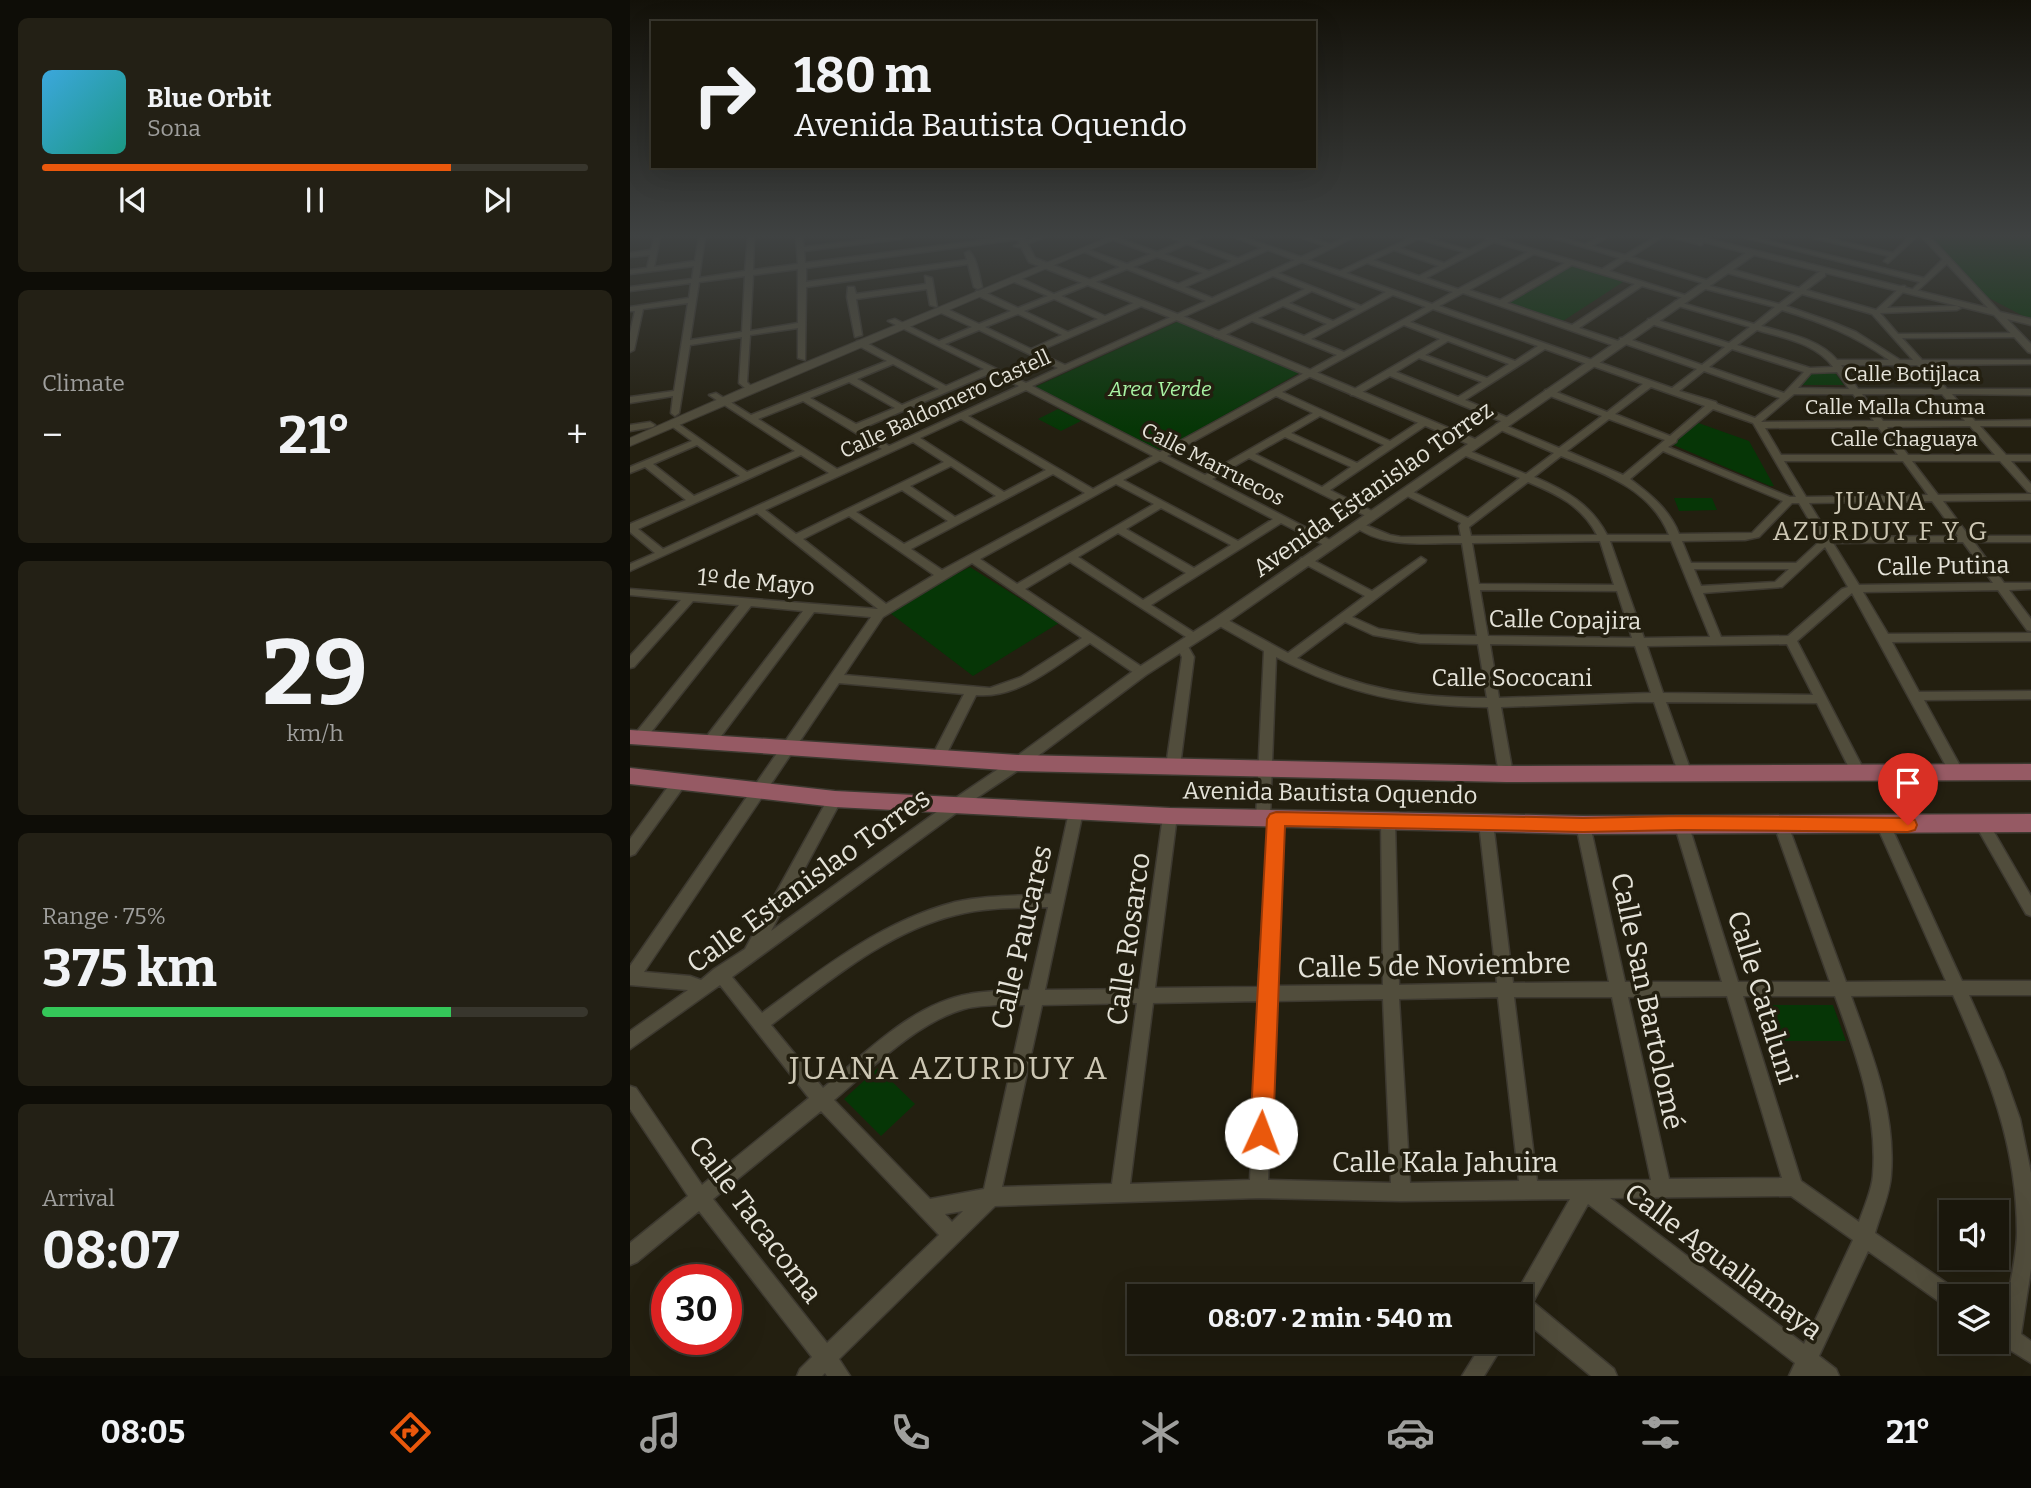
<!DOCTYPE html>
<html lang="en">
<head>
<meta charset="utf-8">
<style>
  :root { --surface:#1a170c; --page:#232015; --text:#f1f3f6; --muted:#9f9f9d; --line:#38362d; --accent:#ea580c }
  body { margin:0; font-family:Bitter,serif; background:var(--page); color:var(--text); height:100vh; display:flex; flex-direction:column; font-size:26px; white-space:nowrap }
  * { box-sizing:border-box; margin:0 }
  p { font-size:23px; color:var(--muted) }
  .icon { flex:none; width:38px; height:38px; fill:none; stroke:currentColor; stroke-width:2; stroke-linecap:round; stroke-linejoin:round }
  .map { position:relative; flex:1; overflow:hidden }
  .panel { display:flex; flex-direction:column; gap:18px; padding:18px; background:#0e0d07; width:630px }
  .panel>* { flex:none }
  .top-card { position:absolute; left:21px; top:21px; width:665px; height:147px; border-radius:0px; box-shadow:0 7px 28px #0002,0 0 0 2px var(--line); background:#1a170c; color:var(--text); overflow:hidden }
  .buttons { position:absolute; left:1309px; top:1200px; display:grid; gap:14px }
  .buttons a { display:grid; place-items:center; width:70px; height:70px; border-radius:0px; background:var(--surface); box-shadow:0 7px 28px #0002,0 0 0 2px var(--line); font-size:35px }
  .speed { position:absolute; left:21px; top:1264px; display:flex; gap:14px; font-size:35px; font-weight:700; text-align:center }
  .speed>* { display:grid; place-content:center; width:91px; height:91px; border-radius:50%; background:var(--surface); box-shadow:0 7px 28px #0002,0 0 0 2px var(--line); line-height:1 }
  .speed .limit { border:10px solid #d22; background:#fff; color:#111 }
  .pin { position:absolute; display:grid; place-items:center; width:60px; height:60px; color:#fff; margin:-72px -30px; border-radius:50% 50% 50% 0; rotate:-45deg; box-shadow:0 0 7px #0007 }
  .pin .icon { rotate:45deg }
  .me { position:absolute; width:77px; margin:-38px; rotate:2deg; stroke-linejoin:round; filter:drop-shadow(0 0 5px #0008) }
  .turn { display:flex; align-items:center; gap:24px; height:147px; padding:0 28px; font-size:32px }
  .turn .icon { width:91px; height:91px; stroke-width:2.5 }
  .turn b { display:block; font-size:49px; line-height:60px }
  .big { font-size:52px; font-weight:700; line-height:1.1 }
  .panel .tile { flex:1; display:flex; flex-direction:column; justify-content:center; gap:10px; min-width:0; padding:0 24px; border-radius:10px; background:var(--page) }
  .panel .dial { align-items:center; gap:0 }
  .dial b { font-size:91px; line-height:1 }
  .song { display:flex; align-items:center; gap:21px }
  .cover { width:84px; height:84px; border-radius:10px; background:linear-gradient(135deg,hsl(200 70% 55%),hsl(170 70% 35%)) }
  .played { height:7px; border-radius:4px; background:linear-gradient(90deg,var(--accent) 75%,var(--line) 75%) }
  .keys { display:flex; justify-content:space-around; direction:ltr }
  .heat { display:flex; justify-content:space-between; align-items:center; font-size:38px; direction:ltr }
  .charge { height:10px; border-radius:5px; background:linear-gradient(90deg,#34c759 75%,var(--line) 0) }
  .trip { position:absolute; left:497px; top:1284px; width:406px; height:70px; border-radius:0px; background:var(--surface); box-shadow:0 7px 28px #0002,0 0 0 2px var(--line); font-weight:700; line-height:70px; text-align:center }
  .menu { display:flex; height:112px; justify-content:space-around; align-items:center; background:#0a0905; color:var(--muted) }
  .menu .icon { width:49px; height:49px }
  .menu .current { color:var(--accent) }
  .menu b { font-size:32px; color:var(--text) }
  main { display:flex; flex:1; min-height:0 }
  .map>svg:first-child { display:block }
  .green { fill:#063606 }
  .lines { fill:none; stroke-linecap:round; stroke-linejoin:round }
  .minor-casing { stroke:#3d3930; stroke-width:3 }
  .tertiary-casing { stroke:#3d3930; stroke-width:3 }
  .secondary-casing { stroke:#3d3930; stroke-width:2 }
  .primary-casing { stroke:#3d3930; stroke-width:3 }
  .minor { fill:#514d3c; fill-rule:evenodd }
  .tertiary { fill:#514d3c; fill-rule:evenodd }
  .secondary { fill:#514d3c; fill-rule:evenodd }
  .primary { fill:#965a64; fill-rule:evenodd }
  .route { fill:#ea580c; stroke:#983908; stroke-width:2 }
  .labels { text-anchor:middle; stroke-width:7; stroke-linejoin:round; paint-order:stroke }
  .far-street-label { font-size:21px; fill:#e5e3d9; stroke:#231f10 }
  .far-park-label { font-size:21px; font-style:italic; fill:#a8f3a3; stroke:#231f10 }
  .street-label { font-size:24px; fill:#e5e3d9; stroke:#231f10 }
  .neighbourhood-label { font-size:26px; letter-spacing:2px; fill:#cdc7b4; stroke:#231f10 }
  .near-street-label { font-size:28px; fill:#e5e3d9; stroke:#231f10 }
  .near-neighbourhood-label { font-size:32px; letter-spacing:2px; fill:#cdc7b4; stroke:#231f10 }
</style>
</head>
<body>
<main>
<section class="panel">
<div class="tile">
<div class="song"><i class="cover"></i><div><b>Blue Orbit</b><p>Sona</p></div></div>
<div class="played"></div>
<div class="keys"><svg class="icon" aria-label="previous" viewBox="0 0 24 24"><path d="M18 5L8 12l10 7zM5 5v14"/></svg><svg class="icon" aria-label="pause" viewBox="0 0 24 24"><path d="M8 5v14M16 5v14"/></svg><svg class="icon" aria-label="next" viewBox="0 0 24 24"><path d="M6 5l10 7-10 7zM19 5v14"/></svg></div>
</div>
<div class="tile"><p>Climate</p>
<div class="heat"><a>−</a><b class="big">21°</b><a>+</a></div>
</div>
<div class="tile dial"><b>29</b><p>km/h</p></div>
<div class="tile"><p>Range · 75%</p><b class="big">375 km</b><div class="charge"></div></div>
<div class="tile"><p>Arrival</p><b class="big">08:07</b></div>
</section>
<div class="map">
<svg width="1401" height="1376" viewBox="0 0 1401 1376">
  <rect width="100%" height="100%" fill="#231f10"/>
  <g class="green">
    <polygon points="1301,237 1401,237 1401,320 1353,295"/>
    <polygon points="938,262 996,280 933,321 876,302"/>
    <polygon points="549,321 669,373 531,451 405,387"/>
    <polygon points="1200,366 1214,385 1160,385 1174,373 1175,368"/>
    <polygon points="428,409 451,421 431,431 408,419"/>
    <polygon points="1060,420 1119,441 1144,486 1140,486 1034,441"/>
    <polygon points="1044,498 1082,498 1087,510 1049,511"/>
    <polygon points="340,567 429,623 343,676 256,610"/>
    <polygon points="1136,1005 1203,1005 1216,1041 1147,1041"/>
    <polygon points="248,1068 285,1104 251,1136 214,1099"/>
  </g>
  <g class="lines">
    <defs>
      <g id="minor">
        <path d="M24 237H30L24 267 65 261 69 237H75L69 278 115 271 118 237H124L123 270 168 264 166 237H172L174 247 257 237H273L270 239 174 251 175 263 377 237H393L390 239 176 268V282L337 260 335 253 339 251C347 258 349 275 352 287L348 289 344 287 338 264 176 287 175 360 168 358V328L120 335 117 382 124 389 120 392 109 383 112 337 60 345 49 413 45 416 41 413 43 396 0 403V397L44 391 58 303 13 309 4 350 0 352V333L5 311H0V307L59 298 61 283 0 291V287L62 279 64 266 0 274V270L17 268 20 255 0 257V253L21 250ZM168 269V323L120 331 123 275ZM115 276 112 332 60 340 69 282Z"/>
        <polygon points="406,237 415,237 389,247 384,246"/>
        <path d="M480 237H486L527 252 551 242 540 237 557 240 564 237H572L563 242 608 258 632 248 604 237H613L671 257 695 246 670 237H679L701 244 716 237H724L678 260 710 271 782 237H794L839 250 858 240 853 237H869V239L972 269 990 258 920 237H929L955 244 969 237H977L962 246 995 255 1025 237H1032L1001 257 1083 282 1076 284 996 260 979 271 1061 297 1057 299 1012 286 949 328 991 342V346H985L833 293 809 306 1042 388 1067 369 990 342V338H996L1072 365 1095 347 1018 323V319H1024L1099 343 1120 327 1045 305V301L1124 324 1145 307 1072 288V284L1149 304 1165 292 1094 272 1093 270 1097 268 1169 288 1189 272H1195V276L1176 290 1246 310 1272 286H1275V290L1257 308 1327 306 1331 308 1327 310 1250 313 1268 334 1390 333V337H1387L1272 338 1292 360H1401V364L1296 365 1317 389H1401V395L1322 394 1345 421 1401 420V426H1350L1376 455H1401V461H1381L1401 484V493L1398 492 1370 461H1282L1308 495 1401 494V500L1313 501 1339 536H1401V542H1344L1374 583H1401V589L1379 590 1401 619V631L1397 630 1368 590 1233 592 1258 634 1401 633V641L1262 642 1289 692 1401 691V699L1294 700 1334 773 1332 777H1322L1222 593 1167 641 1235 772 1233 776H1223L1187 703 1036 702 1062 774 1060 778H1050L1024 702H1005L871 707 883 774 881 778H871L869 774 858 707C777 706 718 695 646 657L640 817 646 814 651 815 653 819 644 986 753 985 751 822 753 818 758 817 763 818 765 822 769 985 867 983 849 823 851 819 856 818 861 819 863 823 883 983 979 982 946 825 948 821 953 820 958 821 960 825 995 982H1092L1044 823 1046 819 1051 818 1056 819 1058 823 1108 982H1200L1144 825 1146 821 1151 820 1156 821 1158 825 1216 982 1316 981 1247 826 1249 822 1254 821 1259 822 1332 981H1401V995H1339L1373 1071 1390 1119 1401 1173V1269L1391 1334 1401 1341V1363L1367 1342V1320L1373 1322C1377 1296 1387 1258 1387 1232 1387 1143 1358 1075 1323 995L1221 996C1242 1054 1266 1112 1261 1175 1260 1194 1250 1215 1245 1233L1328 1291 1330 1297H1321V1308L1314 1305 1238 1251 1189 1356 1206 1369 1209 1376H1159L1165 1363 958 1204 903 1302 984 1369 987 1376H961L891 1318V1297H884L940 1199 771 1201 629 1198 365 1206 209 1359 220 1376H197L195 1373 192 1376H167L170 1369 182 1357 69 1211 7 1262 0 1265V1243L58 1196 0 1109V1086L6 1088 72 1185 179 1098 90 985 0 1049V1031L58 990 0 985V966L241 617 184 612 83 747H73L72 744 73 741 173 611 121 606 14 741H4L3 738 4 735 109 605 63 601 4 667 0 668V656L51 600 0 595V589L248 609 127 513 0 571V564L25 553 0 532V524L56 500 15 467 0 473V467L62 441 40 425 38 423 43 420 117 472 165 451 79 395 86 393 121 415 257 361 227 345V341H233L316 386 354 369 258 321 265 319 309 341 342 327 309 312V308H315L349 324 381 311 346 295V291H352L388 308 418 296 382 281V277H388L424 294 490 267 452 251V249H456L497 264 521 254 481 239ZM788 239 834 252 814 263 770 248ZM864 242 898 252 828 289 796 278ZM557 244 602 261 579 271 534 254ZM638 250 665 260 582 298 555 287ZM764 250 809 266 789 276 743 260ZM904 254 935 263 870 300 839 290ZM527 257 573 273 548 284 503 267ZM672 262 756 292 731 306 648 273ZM737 263 823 292 802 304 716 273ZM942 265 1005 284 942 325 877 303ZM497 269 576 301 435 365 407 352 514 305V301H508L475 316 431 296ZM643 276 675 289 585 333V337H591L622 321 707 355 530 452 402 386ZM682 291 726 309 703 321 659 303ZM1172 294 1242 314 1283 360H1270L1226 332 1202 322 1156 306ZM763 295 796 307 714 352 681 339ZM424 299 468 319 438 332 394 311ZM653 306 697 324 674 336 628 318ZM803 309 908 346 885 361 780 322ZM1152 310C1191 322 1226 336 1259 360H1207C1190 339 1156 333 1131 326ZM388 314 432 335 401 349 355 327ZM774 325 810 339 721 391V395H727L760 376 878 424 883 421 881 419 835 400 915 349 1013 384 977 412 921 390H915V394L972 416 929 448 872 424H866V428L924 453 896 474 837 450H831V454L890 478 838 518 779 490H773V494L831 523 829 526 831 536 771 537 760 535 728 522 723 525C753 549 795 543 832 543L847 636 790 635 749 629 722 617 795 562 796 560 791 557 742 591 679 558H671L670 560 671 562 735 596 658 653 594 618H586L584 621 586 624 634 651 626 819 628 823 633 824 639 821 628 987 525 988 547 816 545 812 540 811 535 812 533 816 509 989 415 990 453 812 451 808 446 807 441 808 439 812 421 894C389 896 356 895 325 902 252 921 191 969 132 1013L102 977 329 811 331 807 329 803 324 802 319 803 141 931 212 799 210 795 205 794 200 795 115 949 84 969 71 980 60 976 14 972 209 683 334 694 300 760 302 763H312L346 695C389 699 426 665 460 643L507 675H515L517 672 515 669 395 589 440 562 564 642 568 641 570 638 568 635 521 605 651 523 696 546H704L705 544 704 542 582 479 619 458 738 517H746V513L700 490 798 424V420H792L760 441 652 392ZM349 330 428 368 396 383 315 344ZM1127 330C1153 338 1186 343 1203 367L1180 368 1107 345ZM818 341 879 364 857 378 795 355ZM1102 349 1174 372 1154 393 1079 367ZM789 358 852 382 828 397 766 372ZM263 364 309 389 272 405 227 379ZM1211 365H1287L1308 389H1228ZM1074 371 1150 398 1125 418 1087 404 1086 402 1049 391ZM1207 372 1219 389 1168 388 1181 373ZM361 373 389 386 259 446 233 428ZM219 382 265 408 226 424 180 398ZM1021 387 1075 406 1040 436 985 414ZM396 390 523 456 463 489 338 416ZM1164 394H1223L1244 421 1131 422ZM1232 394H1312L1335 421H1253ZM646 396 683 413 575 475 537 456ZM173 401 252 449 207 469 128 419ZM1083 409 1123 423 1166 497H1160L1038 447 1046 442 1047 439ZM690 416 754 445 727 463 661 433ZM331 419 416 470 374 492 290 438ZM979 419 1035 440 993 475 937 451ZM1340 426 1365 455H1278L1257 427ZM1248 427 1268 455H1151L1135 428ZM655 437 721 467 692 487 625 454ZM283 442 314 462 166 534 135 510ZM67 445 110 476 64 496 23 464ZM1033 451 1153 501 1122 533 1049 534C1040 510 1020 494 1000 479ZM171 455 199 473 33 549 8 529ZM931 456C973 473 1021 489 1039 535H977C961 504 935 490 904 477ZM530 460 643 519 608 541 493 480ZM1154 461H1273L1298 495 1176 497ZM321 466 366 496 325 517 280 486ZM423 474 455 493 312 570 281 549ZM898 482C927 494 952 506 967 535L841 536 839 527ZM486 484 524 504 387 584 350 559ZM272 490 318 521 274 544 226 512ZM1302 501 1328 536 1200 537 1179 503ZM1162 503H1169L1191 540 1166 563H1061L1052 541 1115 540 1129 537ZM531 508 601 545 564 568 496 529ZM219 516 304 575 256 604 173 539ZM488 533 556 573 513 600 448 557ZM970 541 984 585 849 584 842 543ZM980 541H1041L1080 637 1014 638ZM1333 542 1363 583 1229 585 1203 543ZM1195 547 1218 587 1212 589 1158 636 1091 637 1073 593 1152 587ZM342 563 452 638 391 677 360 688 214 675 253 617ZM1064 569H1159L1145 582 1071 586ZM850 590 987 591 1002 638 858 636ZM715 622 743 635 790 643 848 644 857 698C785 698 732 690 667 658ZM860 644 1005 646 1021 693 869 698ZM1157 644 1183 695 1033 693 1017 646ZM418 907 399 990C379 991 358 990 339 994 282 1004 236 1053 193 1088L141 1025C197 983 256 932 326 915 356 907 387 908 418 907ZM1097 996 1152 1178 1039 1179 998 997ZM1113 996H1205C1226 1054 1248 1112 1243 1175 1242 1190 1234 1207 1229 1222L1171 1181ZM868 997 889 1181 780 1183 769 999ZM884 997H982L1021 1180 907 1181ZM753 999 761 1183 638 1180 644 1001ZM628 1001 620 1180 500 1184 523 1003ZM507 1003 482 1184 372 1187 412 1005ZM367 1005H395L354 1189 300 1199 204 1100C242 1068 286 1023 334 1009 345 1006 356 1006 367 1005ZM191 1111 309 1235 197 1343 83 1199ZM1161 1196 1223 1240 1174 1344 980 1198ZM333 1211 322 1222 315 1214Z"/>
        <polygon points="1113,237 1123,237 1294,278 1314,258 1321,260 1285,293 1281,291 1290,282"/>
        <polygon points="1182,237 1193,237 1263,253 1279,237 1286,237 1258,263 1254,261 1259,256 1183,238"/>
        <polygon points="295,276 302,278 307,307 300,305 297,289 226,299 232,335 225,337 217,297 218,287 224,287 226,294 296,284"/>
        <polygon points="20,422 25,425 23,427 0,431 0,425"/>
        <polygon points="552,642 556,643 564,657 550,766 548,769 538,769 536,766 552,657 546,646"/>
        <polygon points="50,776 55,777 57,781 55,785 5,854 0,856 0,839 45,777"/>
        <polygon points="1352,819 1357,820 1401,896 1401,916 1396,914 1345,824 1347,820"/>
        <polygon points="853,1342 875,1342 854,1376 832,1376"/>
      </g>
      <polygon id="tertiary" points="386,237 394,237 405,258 550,315 845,439 1116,253 1074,242 1071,245 1041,237 1071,237 1358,308 1292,237 1300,237 1370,312 1401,319 1401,325 1377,319 1401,344 1401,353 1398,352 1364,315 1124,255 595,624 516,675 393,767 324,813 318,811 316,807 318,803 383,759 506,669 585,618 838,444 544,319 399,262"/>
      <polygon id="secondary" points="479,237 490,237 0,446 0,438 116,387"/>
      <g id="primary">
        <polygon points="0,730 388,755 876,766 1401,764 1401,780 876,782 388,771 0,744"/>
        <polygon points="0,768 205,791 540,808 953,816 1401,814 1401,832 953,834 540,824 205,807 0,784"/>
      </g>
    </defs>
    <use href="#minor" class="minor-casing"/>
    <use href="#tertiary" class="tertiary-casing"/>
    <use href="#secondary" class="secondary-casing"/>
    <use href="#primary" class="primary-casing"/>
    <use href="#minor" class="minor"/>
    <use href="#tertiary" class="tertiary"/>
    <use href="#secondary" class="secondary"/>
    <use href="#primary" class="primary"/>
  </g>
  <linearGradient id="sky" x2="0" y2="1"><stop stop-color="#131109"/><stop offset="0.55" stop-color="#3f4242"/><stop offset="1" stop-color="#3f4242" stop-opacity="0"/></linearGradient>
  <rect width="1401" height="429" fill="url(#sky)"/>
  <polygon class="route" points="646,812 953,818 1051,816 1278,818 1285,820 1287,825 1285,830 1278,832 1051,830 953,832 655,826 643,1133 639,1141 631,1145 623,1141 620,1133 637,819 640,814"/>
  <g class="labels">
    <g class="far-street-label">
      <text x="1282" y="381">Calle Botijlaca</text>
      <text transform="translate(315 404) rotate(-25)" y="7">Calle Baldomero Castell</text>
      <text x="1265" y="414">Calle Malla Chuma</text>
      <text x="1274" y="446">Calle Chaguaya</text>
      <text transform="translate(583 464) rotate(27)" y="7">Calle Marruecos</text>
    </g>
    <g class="far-park-label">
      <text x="530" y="396">Area Verde</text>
    </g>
    <g class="street-label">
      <text transform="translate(743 489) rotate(-35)" y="8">Avenida Estanislao Torrez</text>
      <text transform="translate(1313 566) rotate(-1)" y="8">Calle Putina</text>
      <text transform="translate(126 582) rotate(5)" y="8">1º de Mayo</text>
      <text transform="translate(935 620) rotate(1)" y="8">Calle Copajira</text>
      <text x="882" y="686">Calle Sococani</text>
      <text transform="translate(700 793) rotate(1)" y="8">Avenida Bautista Oquendo</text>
    </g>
    <g class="neighbourhood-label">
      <text x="1251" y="510">JUANA<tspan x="1251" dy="30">AZURDUY F Y G</tspan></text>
    </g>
    <g class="near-street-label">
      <text transform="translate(178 880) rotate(-36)" y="10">Calle Estanislao Torres</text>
      <text transform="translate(391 937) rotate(-77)" y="10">Calle Paucares</text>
      <text transform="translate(498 939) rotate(-82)" y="10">Calle Rosarco</text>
      <text transform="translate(804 965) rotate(-1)" y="10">Calle 5 de Noviembre</text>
      <text transform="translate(1133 997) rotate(73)" y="10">Calle Cataluni</text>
      <text transform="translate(1018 1001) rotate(78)" y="10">Calle San Bartolomé</text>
      <text x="815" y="1172">Calle Kala Jahuira</text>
      <text transform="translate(126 1219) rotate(53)" y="10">Calle Tacacoma</text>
      <text transform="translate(1094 1261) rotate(37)" y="10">Calle Aguallamaya</text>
    </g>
    <g class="near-neighbourhood-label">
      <text x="319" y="1079">JUANA AZURDUY A</text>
    </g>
  </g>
</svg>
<div class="buttons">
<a><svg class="icon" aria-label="sound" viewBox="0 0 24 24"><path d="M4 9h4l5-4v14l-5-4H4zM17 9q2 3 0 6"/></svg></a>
<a><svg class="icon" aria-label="layers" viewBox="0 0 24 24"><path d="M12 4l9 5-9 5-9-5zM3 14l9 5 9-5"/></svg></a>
</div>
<div class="speed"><div class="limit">30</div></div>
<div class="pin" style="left:1278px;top:825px;background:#d93025"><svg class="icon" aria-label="arrive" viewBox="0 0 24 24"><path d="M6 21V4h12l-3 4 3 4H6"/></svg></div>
<svg class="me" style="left:631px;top:1133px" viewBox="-20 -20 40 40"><circle r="19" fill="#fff"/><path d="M0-13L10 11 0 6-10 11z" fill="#ea580c"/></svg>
<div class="trip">08:07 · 2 min · 540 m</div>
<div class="top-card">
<div class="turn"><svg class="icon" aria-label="right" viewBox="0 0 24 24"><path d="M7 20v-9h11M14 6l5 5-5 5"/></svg><div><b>180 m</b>Avenida Bautista Oquendo</div></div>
</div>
</div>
</main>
<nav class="menu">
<b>08:05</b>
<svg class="icon current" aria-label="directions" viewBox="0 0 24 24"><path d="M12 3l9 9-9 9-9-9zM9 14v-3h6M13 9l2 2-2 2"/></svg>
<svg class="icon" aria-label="music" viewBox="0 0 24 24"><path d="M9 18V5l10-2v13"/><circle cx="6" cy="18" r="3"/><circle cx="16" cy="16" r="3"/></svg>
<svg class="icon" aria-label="phone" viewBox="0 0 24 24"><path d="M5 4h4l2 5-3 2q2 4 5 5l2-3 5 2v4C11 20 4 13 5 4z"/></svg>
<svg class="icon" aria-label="climate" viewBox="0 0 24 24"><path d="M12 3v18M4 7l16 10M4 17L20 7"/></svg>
<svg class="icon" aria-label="car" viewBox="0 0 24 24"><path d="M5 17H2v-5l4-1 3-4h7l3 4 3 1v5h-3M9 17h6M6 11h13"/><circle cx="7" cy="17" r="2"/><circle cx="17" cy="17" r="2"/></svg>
<svg class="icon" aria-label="filters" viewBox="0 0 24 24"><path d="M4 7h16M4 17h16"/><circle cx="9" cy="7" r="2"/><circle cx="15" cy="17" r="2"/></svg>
<b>21°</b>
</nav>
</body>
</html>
